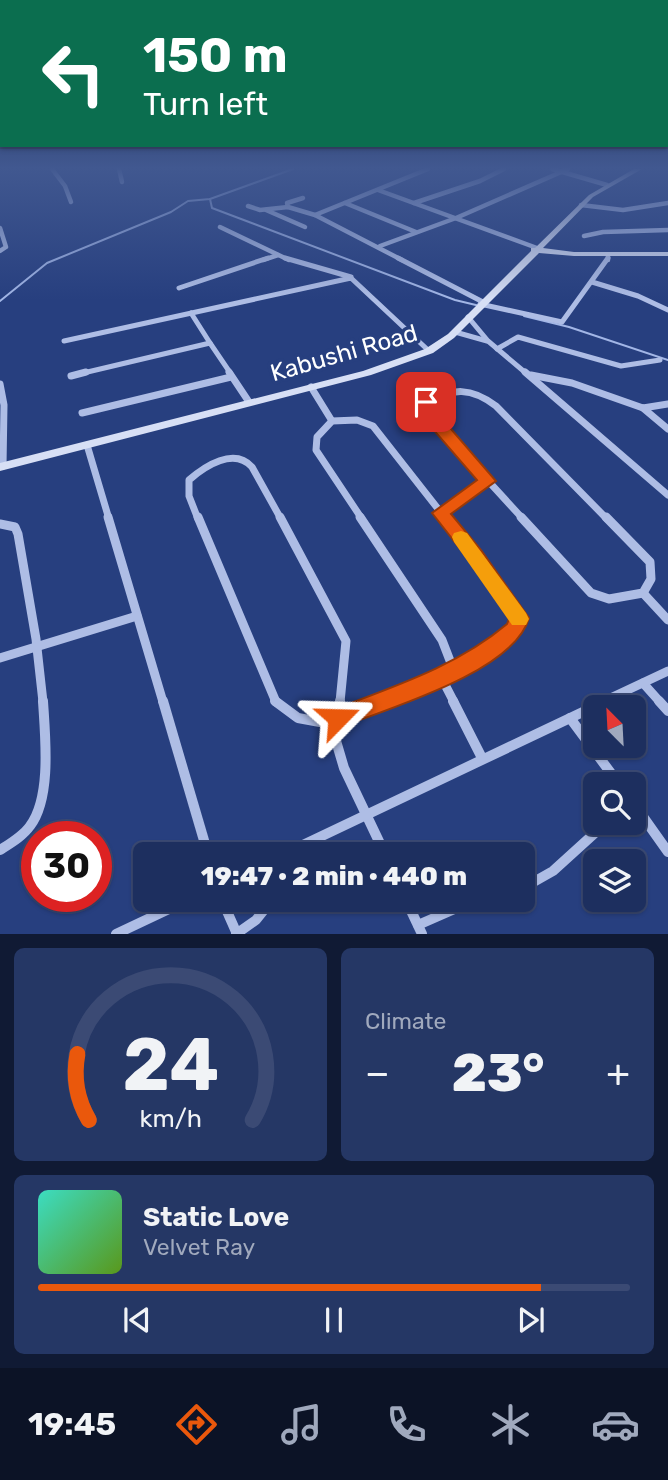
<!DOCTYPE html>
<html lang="en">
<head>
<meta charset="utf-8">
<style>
  :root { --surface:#1d2f5f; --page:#253765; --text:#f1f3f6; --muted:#a0a9bd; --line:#3b4a74; --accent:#ea580c }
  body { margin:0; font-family:Rubik,sans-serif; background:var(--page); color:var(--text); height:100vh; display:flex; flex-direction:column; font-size:26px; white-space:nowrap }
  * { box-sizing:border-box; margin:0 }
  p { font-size:23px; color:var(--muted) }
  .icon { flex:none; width:38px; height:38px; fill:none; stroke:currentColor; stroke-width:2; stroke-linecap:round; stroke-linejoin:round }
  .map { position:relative; height:934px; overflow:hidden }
  .sheet { display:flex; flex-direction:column; gap:14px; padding:14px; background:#101a34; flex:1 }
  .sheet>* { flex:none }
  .hud { position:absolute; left:0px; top:0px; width:668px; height:147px; box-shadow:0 2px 5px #0004,0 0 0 2px var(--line); background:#0b6e4f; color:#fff; overflow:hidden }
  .needle { width:46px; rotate:336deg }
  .tools { position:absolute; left:583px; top:695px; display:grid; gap:14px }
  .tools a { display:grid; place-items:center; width:63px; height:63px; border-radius:10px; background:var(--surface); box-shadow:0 2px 5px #0004,0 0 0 2px var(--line); font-size:35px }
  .speed { position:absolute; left:21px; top:821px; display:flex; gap:14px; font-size:35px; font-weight:700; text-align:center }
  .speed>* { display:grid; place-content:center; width:91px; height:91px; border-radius:50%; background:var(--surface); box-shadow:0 2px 5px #0004,0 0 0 2px var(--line); line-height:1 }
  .speed .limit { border:10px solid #d22; background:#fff; color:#111 }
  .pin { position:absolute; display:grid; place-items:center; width:60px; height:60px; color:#fff; margin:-30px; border-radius:14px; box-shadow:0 4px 10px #0006 }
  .me { position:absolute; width:77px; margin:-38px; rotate:68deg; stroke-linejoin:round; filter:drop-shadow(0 0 5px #0008) }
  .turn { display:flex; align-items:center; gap:24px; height:147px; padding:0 28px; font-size:32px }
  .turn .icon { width:91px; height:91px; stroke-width:2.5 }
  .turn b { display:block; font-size:49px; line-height:60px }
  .big { font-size:52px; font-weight:800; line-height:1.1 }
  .sheet .tile { flex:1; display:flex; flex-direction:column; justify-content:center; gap:10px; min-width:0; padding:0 24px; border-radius:10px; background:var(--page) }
  .sheet .dial { align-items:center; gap:0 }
  .dial svg { height:182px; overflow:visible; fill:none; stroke:var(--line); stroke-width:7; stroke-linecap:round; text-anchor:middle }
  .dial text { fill:var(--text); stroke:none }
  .song { display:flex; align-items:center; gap:21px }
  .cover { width:84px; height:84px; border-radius:10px; background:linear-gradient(135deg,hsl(170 70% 55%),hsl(90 70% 35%)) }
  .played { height:7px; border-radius:4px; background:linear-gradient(90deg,var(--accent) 85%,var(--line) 85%) }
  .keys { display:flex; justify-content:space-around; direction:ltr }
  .heat { display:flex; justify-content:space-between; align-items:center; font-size:38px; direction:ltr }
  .sheet .tiles { flex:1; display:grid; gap:14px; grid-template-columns:1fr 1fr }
  .tile:last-child { grid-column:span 2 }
  .trip { position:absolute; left:133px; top:842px; width:402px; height:70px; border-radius:10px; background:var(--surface); box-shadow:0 2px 5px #0004,0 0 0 2px var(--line); font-weight:800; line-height:70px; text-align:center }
  .menu { display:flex; height:112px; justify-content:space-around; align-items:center; background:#0c1326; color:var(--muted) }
  .menu .icon { width:49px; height:49px }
  .menu .current { color:var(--accent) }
  .menu b { font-size:32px; color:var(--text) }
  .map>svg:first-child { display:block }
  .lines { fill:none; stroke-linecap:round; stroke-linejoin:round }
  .stream { stroke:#a2b6e6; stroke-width:2 }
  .street-far4 { stroke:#aebde5; stroke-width:4.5 }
  .street-far3 { stroke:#aebde5; stroke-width:5 }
  .street-far2 { stroke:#aebde5; stroke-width:7 }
  .street-far1 { stroke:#aebde5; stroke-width:9 }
  .street { stroke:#aebde5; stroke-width:10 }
  .secondary { fill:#d7dff5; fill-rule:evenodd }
  .route { fill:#ea580c; stroke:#983908; stroke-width:2 }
  .slow { fill:#f59e0b }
  .labels { text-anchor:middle; stroke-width:7; stroke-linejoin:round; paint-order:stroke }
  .street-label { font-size:24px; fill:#fff; stroke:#273f7f }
</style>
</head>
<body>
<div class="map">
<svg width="668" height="934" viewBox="0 0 668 934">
  <rect width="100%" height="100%" fill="#273f7f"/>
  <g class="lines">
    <g class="stream">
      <polyline points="210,199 212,208 455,300 480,306"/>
      <polyline points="0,301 47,263 171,212 188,201 210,199 293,169"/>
      <polyline points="524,316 569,327 668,360"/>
    </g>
    <g class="street-far4">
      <polyline points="52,169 65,186 71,202"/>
      <polyline points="119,169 122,182"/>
      <polyline points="552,169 607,185"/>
      <polyline points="378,190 537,248"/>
      <polyline points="345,203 416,232"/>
      <polyline points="414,203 480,181 504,169"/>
      <polyline points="581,205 623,210 668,203"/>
      <polyline points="248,206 260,210 288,207 315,215"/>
      <polyline points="288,207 287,203 303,198"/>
      <polyline points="266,210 305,227"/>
      <polyline points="220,227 289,260"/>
      <polyline points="0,228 6,247 0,251"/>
      <polyline points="584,236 603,232 668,230"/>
      <polyline points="380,246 456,218 568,169"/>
      <polyline points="608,255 608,260"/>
      <polyline points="263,260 278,255"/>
      <polyline points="402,260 315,215 428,169"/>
    </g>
    <g class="street-far3">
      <polyline points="285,258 351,277"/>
      <polyline points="398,258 483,302"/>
      <polyline points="592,282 638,296 668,310"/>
      <polyline points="179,288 268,258"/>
      <polyline points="480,304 562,322 608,258"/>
      <polyline points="191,313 210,343"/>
      <polyline points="468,317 488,341 527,374"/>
      <polyline points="455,332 487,341"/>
      <polyline points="64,341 351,278 429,351"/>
      <polyline points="497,349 518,337 621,366 660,360"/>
      <polyline points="79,374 210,343 231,374"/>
    </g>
    <g class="street-far2">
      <polyline points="229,372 249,402"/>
      <polyline points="525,372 668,495"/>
      <polyline points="531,375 572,383 643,408 668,404"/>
      <polyline points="71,376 86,372"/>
      <polyline points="0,384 4,405 3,466"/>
      <polyline points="311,387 332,421"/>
      <polyline points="643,408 668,429"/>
      <polyline points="82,413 231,377"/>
      <polyline points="87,445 109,519"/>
      <polyline points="440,513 487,480"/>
      <path d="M198 519 189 496V480C205 466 234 447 252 467L281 519"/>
      <polyline points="362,519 316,450 317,437 332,421 357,420 373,426 446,519"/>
      <path d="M523 519 436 424 425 407 426 402C453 388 471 387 496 406L607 519"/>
    </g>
    <g class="street-far1">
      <polyline points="108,517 163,702"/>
      <polyline points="198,517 276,702"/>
      <polyline points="280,517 346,641 340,702"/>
      <polyline points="360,517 442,640 454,671"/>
      <path d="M445 517 519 618C507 646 481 659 454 671"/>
      <polyline points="521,517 591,593 609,599 643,593 651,579 650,562 606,517"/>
      <polyline points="0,524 15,527 18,534 36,639 43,702"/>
      <polyline points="643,593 668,620"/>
      <polyline points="0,658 137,616"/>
      <polyline points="441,677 454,702"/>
      <polyline points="643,683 660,702"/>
      <polyline points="377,702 454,671"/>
      <polyline points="602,702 668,671"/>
    </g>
    <g class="street">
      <polyline points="163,701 208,854"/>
      <polyline points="275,701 298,718 331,724"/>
      <polyline points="382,701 338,718 331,724 344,768 385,854"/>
      <polyline points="453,701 482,758"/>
      <polyline points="659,701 668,711"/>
      <polyline points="338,718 340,701"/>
      <polyline points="570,718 619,784"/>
      <polyline points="634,804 668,852"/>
      <path d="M0 850C11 843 23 836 30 826 52 797 45 735 43 701"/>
      <polyline points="284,854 606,701"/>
      <polyline points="523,888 553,871 607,822"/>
      <polyline points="222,900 237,934"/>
      <polyline points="406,900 422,934"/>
      <polyline points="418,925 475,900"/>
      <polyline points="116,934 188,900"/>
      <polyline points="236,934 256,920 272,900"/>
    </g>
    <polygon class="secondary" points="634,169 642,169 593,197 543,248 574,252 668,252 668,256 574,256 539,253 454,338 433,353 371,375 0,471 0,463 363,371 425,349 448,334 531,251 531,248 535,248 589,195"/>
  </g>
  <linearGradient id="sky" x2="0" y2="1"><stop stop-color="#152346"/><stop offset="0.56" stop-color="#415890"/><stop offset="1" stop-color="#415890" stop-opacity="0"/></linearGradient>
  <rect width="668" height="300" fill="url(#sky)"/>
  <path class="route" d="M426 398 434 402 432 407 496 481 451 514 481 550 529 618C514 672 387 709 338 728L330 725 327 718 330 711C392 687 456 667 507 624L509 619 468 559 432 513 477 480 431 427 418 407 421 399Z"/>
  <polygon class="slow" points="461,531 467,533 526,613 529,619 526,625 512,625 454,542 452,537 454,533"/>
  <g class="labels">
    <g class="street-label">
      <text transform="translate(344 353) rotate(-16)" y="8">Kabushi Road</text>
    </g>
  </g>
</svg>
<div class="tools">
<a><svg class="needle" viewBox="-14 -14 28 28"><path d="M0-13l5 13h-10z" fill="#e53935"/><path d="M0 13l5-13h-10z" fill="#a0a9bd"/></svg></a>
<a><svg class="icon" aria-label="search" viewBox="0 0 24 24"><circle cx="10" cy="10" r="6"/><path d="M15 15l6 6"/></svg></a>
<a><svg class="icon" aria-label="layers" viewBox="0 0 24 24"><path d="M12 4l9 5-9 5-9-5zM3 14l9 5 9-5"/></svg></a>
</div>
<div class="speed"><div class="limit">30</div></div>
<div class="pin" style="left:426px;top:402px;background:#d93025"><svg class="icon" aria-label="arrive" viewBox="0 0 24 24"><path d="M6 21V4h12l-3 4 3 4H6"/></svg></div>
<svg class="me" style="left:338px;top:718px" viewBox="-20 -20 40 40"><path d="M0-17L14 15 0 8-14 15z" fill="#ea580c" stroke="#fff" stroke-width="4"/></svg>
<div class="trip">19:47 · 2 min · 440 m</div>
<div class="hud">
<div class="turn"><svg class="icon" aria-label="left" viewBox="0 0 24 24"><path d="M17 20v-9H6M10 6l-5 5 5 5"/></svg><div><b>150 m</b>Turn left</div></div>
</div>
</div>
<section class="sheet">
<div class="tiles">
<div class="tile dial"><svg viewBox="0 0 100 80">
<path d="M14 69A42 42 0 1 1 86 69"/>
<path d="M14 69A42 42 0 0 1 9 40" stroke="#ea580c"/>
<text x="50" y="56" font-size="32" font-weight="700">24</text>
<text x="50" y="72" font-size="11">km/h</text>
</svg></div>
<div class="tile"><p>Climate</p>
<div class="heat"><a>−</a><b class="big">23°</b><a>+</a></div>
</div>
<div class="tile">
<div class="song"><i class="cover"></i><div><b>Static Love</b><p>Velvet Ray</p></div></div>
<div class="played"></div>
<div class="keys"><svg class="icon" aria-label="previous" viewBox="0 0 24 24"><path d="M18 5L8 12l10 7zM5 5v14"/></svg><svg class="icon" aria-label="pause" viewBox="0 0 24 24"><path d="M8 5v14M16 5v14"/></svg><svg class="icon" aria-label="next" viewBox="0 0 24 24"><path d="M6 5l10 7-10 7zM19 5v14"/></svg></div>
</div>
</div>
</section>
<nav class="menu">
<b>19:45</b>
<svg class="icon current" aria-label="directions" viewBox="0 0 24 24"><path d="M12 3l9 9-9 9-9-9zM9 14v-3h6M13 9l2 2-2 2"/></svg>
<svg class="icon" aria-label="music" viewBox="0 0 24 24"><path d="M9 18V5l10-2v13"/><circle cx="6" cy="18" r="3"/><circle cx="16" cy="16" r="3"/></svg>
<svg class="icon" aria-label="phone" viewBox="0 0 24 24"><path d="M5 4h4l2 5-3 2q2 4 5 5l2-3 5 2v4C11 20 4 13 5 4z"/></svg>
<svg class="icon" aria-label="climate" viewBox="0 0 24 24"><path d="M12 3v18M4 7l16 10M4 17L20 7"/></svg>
<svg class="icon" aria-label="car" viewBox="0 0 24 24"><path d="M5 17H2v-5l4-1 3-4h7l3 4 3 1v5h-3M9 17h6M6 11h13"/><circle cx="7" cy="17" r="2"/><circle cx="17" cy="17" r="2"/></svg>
</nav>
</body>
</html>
